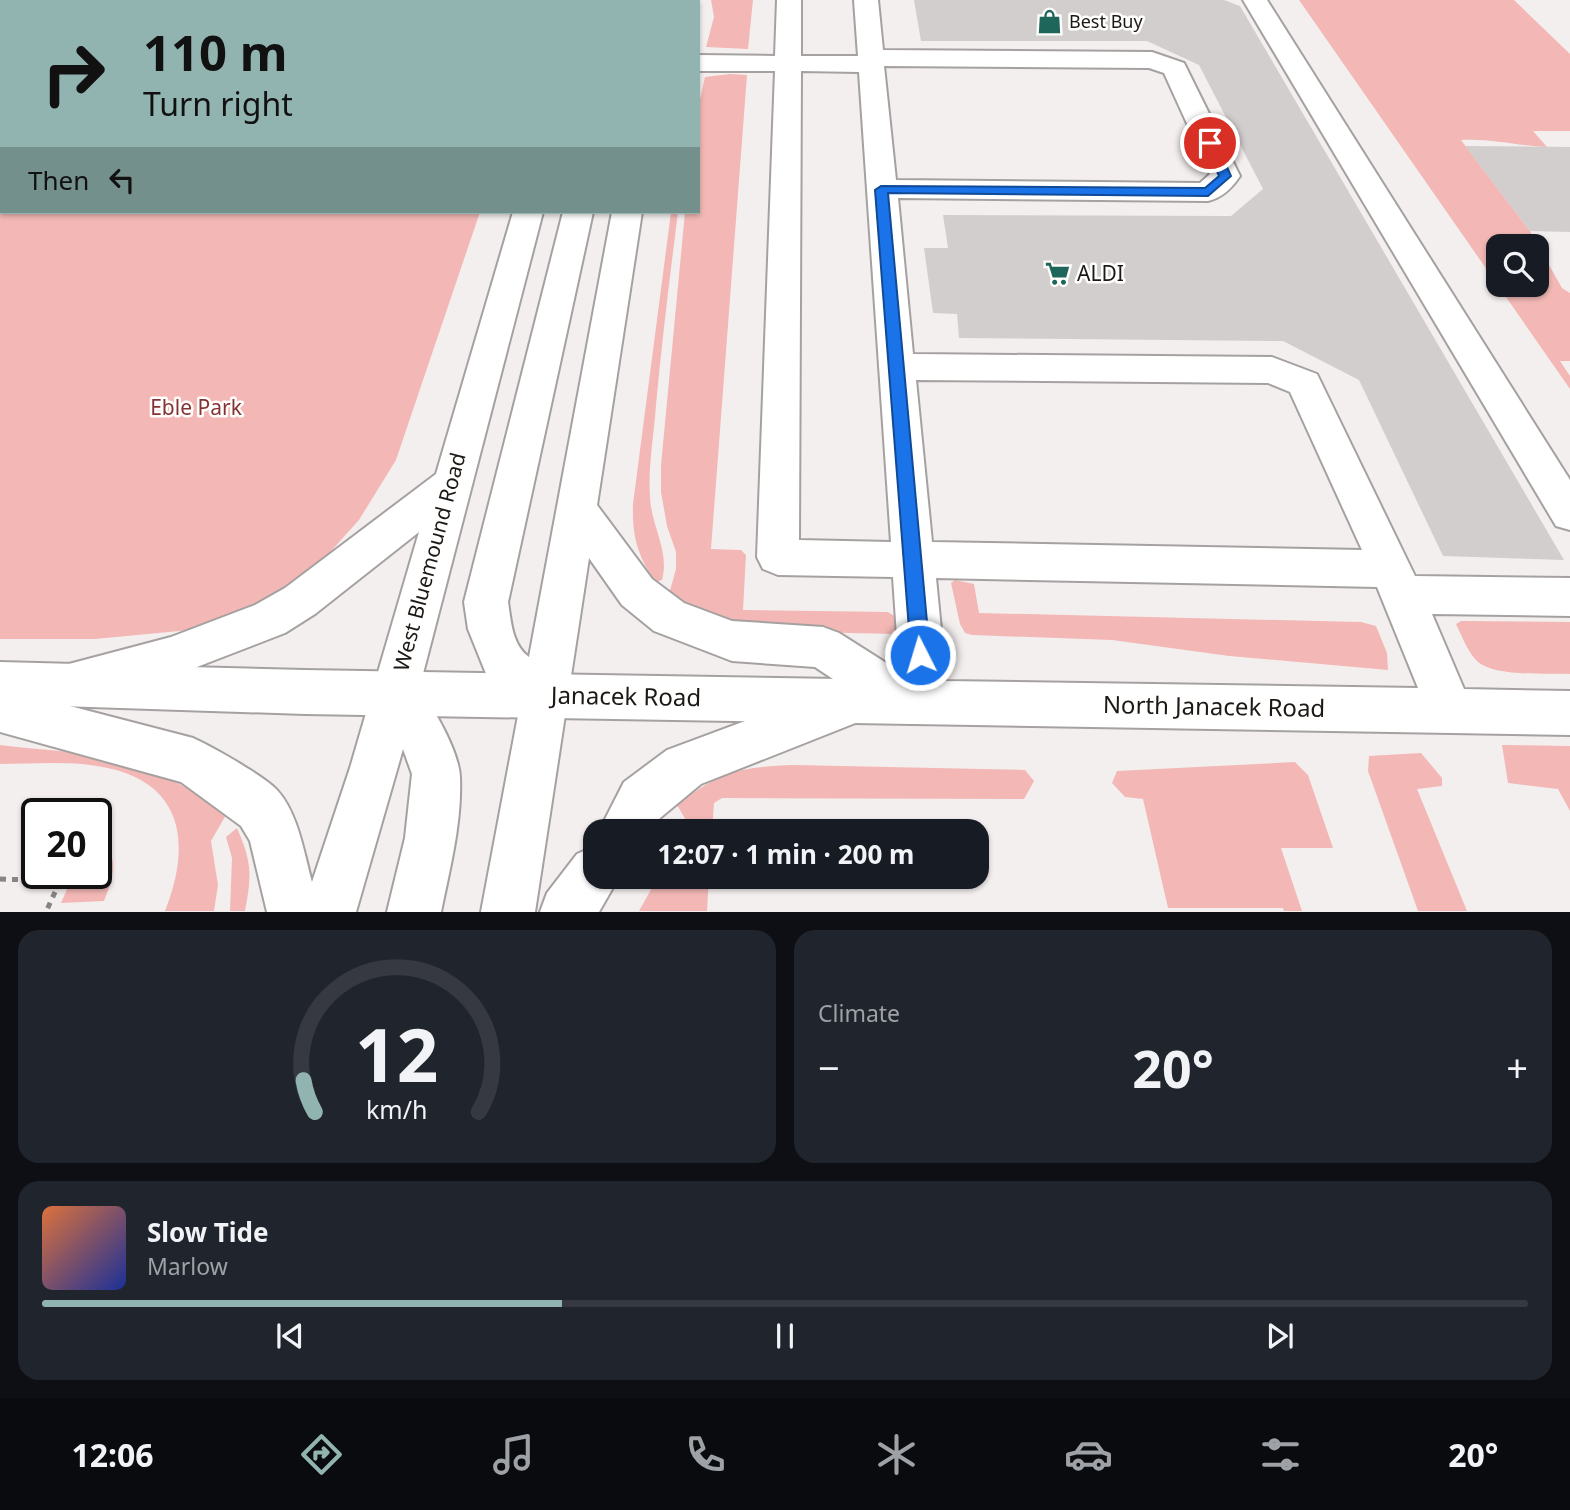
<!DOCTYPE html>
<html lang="en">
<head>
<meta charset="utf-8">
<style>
  :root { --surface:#171b24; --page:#20242c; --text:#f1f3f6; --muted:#9ea1a6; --line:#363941; --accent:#92b4b0 }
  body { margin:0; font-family:"Noto Sans",sans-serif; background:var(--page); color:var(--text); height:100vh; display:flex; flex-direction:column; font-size:26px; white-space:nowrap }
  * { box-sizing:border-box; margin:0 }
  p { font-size:23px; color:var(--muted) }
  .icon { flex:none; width:38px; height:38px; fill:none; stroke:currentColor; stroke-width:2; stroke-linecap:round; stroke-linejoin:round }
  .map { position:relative; height:912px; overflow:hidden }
  .side { display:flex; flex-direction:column; gap:18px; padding:18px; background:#0d0f14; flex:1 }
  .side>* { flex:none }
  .banner { position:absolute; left:0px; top:0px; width:700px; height:214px; box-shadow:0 2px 5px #0004; background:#92b4b0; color:#111; overflow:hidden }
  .fabs { position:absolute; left:1486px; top:234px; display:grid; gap:14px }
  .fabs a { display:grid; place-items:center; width:63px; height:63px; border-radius:14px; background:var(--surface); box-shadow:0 2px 5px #0004; font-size:35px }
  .speed { position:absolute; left:21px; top:798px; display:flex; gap:14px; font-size:35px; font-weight:700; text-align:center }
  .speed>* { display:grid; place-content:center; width:91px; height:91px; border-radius:50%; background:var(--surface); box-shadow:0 2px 5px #0004; line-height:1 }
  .speed .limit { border:4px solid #111; border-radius:10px; background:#fff; color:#111 }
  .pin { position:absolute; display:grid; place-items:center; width:60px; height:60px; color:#fff; margin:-30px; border:4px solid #fff; border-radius:50%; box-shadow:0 2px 7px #0007 }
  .me { position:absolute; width:77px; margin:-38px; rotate:355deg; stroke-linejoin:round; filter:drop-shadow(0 0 5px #0008) }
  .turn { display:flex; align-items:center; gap:24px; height:147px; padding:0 28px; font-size:32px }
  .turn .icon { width:91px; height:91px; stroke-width:2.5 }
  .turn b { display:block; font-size:49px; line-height:60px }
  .then { display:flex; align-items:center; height:66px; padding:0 28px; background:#0003; gap:14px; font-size:26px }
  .big { font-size:52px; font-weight:700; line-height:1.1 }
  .side .card { flex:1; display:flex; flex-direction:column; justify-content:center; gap:10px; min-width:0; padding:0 24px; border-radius:21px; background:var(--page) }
  .side .dial { align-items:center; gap:0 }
  .dial svg { height:182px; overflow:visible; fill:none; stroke:var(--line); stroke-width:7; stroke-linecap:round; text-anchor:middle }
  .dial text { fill:var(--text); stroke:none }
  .song { display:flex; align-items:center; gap:21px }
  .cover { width:84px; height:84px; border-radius:10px; background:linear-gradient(135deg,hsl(20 70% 55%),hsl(230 70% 35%)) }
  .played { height:7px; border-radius:4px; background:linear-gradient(90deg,var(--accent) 35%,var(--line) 35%) }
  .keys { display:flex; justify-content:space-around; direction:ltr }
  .heat { display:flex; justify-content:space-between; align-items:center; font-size:38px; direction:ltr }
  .side .tiles { flex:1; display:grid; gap:18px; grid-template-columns:1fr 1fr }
  .card:last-child { grid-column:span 2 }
  .trip { position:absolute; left:583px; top:819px; width:406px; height:70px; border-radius:21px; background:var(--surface); box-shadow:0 2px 5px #0004; font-weight:700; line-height:70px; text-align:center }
  .dock { display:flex; height:112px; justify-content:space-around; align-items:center; background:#090b0e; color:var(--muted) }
  .dock .icon { width:49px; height:49px }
  .dock .selected { color:var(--accent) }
  .dock b { font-size:32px; color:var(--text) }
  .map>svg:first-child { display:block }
  .green { fill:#f3b8b5; fill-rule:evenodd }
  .building { fill:#d3cece }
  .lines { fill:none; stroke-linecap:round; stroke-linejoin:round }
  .minor-casing { stroke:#a6a1a1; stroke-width:4 }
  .major-casing { stroke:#a6a1a1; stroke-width:4 }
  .path { stroke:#878483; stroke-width:5; stroke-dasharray:6 6; stroke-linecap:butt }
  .minor { fill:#fff; fill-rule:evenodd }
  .major { fill:#fff; fill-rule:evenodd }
  .route { fill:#1a73e8; stroke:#114b97; stroke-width:2 }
  .labels { text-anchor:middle; stroke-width:5; stroke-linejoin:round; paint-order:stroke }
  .far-poi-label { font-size:18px; fill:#1a1918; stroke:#fffefd; text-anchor:start }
  .poi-label { font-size:21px; fill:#1a1918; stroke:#fffefd; text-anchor:start }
  .park-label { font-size:21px; fill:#833334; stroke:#fffefd }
  .street-label { font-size:21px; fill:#1a1918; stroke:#fffefd }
  .near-street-label { font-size:24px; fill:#1a1918; stroke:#fffefd }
</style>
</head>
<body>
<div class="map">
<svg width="1570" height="912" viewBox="0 0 1570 912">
  <rect width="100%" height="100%" fill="#f4efef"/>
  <g class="green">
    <polygon points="0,0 550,0 2,2 2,212 480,212 396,460 359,520 306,579 211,628 95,639 0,639"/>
    <polygon points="711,0 753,0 748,49 706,47 714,17"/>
    <path d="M1299 0H1514L1570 54V131H1533L1547 147C1518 146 1491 138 1461 140L1530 231 1562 288 1570 293V361H1560L1570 376V389ZM1498 247H1536V285H1498Z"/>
    <path d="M730 74 747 75 711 549 741 550 746 555 743 610 888 612 896 617 897 628 891 634C812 632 740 634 669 594L676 569V552L667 526 661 492V465L685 212H698V109L705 77Z"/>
    <path d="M671 212H678C670 276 662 340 656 405 654 435 648 466 650 497 651 526 670 551 662 580L656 582C637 556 632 535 633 504Z"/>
    <polygon points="955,580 974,584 979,613 1361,622 1376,626 1387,653 1388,670 1229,656 1112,640 972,635 965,633 960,624 951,583"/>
    <path d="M1461 621 1570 622V674C1546 673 1496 677 1478 662 1468 653 1462 636 1456 624Z"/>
    <path d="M0 745C29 749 58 750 87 754 136 761 189 783 226 815L211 841 218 885 214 911H165C193 840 182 779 97 766 66 761 31 764 0 764Z"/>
    <polygon points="1502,745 1570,746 1570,811 1558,789 1508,783"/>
    <polygon points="1421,753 1442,778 1442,786 1417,789 1467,911 1418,911 1368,771 1369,756"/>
    <polygon points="1295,762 1308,775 1333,848 1281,848 1302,911 1284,911 1283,908 1168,908 1143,799 1125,797 1112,783 1117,771"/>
    <path d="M794 765 1025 770 1034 781 1024 799 722 798 714 803 712 831H686L690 827 677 805C721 771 740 767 794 765Z"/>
    <path d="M237 828C252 862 252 876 245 911H230L232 858 226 837Z"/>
    <path d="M97 835C120 857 115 874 104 901L61 903 74 873H96Z"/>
    <polygon points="658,877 709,877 707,911 639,911"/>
  </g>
  <g class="building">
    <polygon points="914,0 1224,0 1240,6 1564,560 1443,556 1359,380 1283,341 959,338 957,314 933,313 924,248 948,248 943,215 1231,216 1263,189 1199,65 1147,41 921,41"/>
    <polygon points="1465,146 1570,147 1570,232 1530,231"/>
  </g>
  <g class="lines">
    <defs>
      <g id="minor">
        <polygon points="185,0 209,0 184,2"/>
        <path d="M777 0H801V56H858L854 0H878L883 50 1152 52 1184 63 1240 176C1232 188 1222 198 1208 201L898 198 913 354 1272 357 1317 374 1415 576 1570 578V616L1432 614 1464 689 1570 691V735L305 714 0 704V662L305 670 900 680 893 577 778 575 763 569 757 557 775 71H698V55L775 56ZM884 66 1149 68 1164 73 1210 174 1200 183 896 180ZM801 71 859 72 891 542 799 540ZM916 380 1268 383 1290 392 1362 550 932 542ZM936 578 1377 587 1418 688 946 681Z"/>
        <polygon points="1243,0 1267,0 1570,480 1570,530 1556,526"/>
        <rect x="0" y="5" width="2" height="14"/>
        <polygon points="2,168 2,186 0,187 0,169"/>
      </g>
      <g id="major">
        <polygon points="576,0 600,0 575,2"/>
        <rect x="653" y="0" width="24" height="2"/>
        <path d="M513 212H543L419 689C434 708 459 752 460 777 462 822 450 868 441 912H387L405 838 412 774 403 749 356 912H267L250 841 241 826 181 782 0 732V688L65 705 50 699 43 684 50 669 171 637 255 605 285 588 436 474ZM419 532 350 768 312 882C304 853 298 813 277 790 264 776 211 746 193 738L66 705 171 677 285 633 315 614Z"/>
        <path d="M563 212H593L508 602C511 621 512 645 529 657L612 212H642L597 505 652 579 684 603 732 621 823 627 839 633 924 687 931 702 924 717 908 724 877 708 873 716 701 784 660 818 652 831H599L624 782 667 750 842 685 815 667 732 661 654 631 622 605 589 558 535 912H481L520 705 489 681 468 629 464 602Z"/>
        <polygon points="595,846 595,877 619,877 599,912 540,912 547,893 577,854"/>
      </g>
    </defs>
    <use href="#minor" class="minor-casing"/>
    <use href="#major" class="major-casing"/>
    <polyline class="path" points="0,879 60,881 46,912"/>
    <use href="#minor" class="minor"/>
    <use href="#major" class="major"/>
  </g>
  <polygon class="route" points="1210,139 1216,143 1231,176 1208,196 888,193 930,655 927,661 920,663 914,661 911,655 875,190 881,186 1205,188 1219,176 1204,143"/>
  <defs>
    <symbol id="shop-bare" viewBox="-9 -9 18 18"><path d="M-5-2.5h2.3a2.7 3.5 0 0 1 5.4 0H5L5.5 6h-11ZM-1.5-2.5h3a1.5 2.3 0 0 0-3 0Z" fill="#1f665a" stroke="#fffefd" stroke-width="2.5" paint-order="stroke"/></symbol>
    <symbol id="supermarket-bare" viewBox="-9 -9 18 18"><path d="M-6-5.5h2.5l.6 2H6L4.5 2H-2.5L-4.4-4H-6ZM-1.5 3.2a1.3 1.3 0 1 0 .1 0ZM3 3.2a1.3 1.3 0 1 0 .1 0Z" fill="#1f665a" stroke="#fffefd" stroke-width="2.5" paint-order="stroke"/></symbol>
  </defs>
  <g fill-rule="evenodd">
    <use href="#shop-bare" x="1032" y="4" width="35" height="35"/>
    <use href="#supermarket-bare" x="1040" y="256" width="35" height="35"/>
  </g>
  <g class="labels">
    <g class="far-poi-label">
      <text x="1069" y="28">Best Buy</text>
    </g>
    <g class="poi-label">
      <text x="1077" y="281">ALDI</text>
    </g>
    <g class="park-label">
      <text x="196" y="415">Eble Park</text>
    </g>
    <g class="street-label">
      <text transform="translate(430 562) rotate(-75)" y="7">West Bluemound Road</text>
    </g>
    <g class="near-street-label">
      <text transform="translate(626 697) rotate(1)" y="8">Janacek Road</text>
      <text transform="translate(1214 707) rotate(1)" y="8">North Janacek Road</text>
    </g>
  </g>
</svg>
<div class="fabs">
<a><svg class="icon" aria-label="search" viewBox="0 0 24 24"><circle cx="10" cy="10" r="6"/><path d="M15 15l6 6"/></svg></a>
</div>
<div class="speed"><div class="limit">20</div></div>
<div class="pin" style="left:1210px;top:143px;background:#d93025"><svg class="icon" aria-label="arrive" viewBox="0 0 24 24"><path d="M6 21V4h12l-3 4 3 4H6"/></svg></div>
<svg class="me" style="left:920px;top:655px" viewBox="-20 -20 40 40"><circle r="17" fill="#1a73e8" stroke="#fff" stroke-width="3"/><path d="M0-11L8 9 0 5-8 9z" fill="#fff"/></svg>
<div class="trip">12:07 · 1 min · 200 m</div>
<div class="banner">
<div class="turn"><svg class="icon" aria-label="right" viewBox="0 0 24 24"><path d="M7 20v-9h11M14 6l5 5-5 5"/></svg><div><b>110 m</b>Turn right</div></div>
<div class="then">Then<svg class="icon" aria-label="left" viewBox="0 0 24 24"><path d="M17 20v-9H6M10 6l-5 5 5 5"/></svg></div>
</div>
</div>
<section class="side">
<div class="tiles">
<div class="card dial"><svg viewBox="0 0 100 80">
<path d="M14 69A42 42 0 1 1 86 69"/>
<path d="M14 69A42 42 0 0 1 9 55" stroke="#92b4b0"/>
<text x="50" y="56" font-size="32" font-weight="700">12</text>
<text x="50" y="72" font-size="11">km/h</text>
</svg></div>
<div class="card"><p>Climate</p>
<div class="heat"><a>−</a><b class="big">20°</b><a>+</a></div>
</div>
<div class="card">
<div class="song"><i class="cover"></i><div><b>Slow Tide</b><p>Marlow</p></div></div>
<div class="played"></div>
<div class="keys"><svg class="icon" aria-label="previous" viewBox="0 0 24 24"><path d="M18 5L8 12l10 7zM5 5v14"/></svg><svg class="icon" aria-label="pause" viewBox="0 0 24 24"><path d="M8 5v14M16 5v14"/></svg><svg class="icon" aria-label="next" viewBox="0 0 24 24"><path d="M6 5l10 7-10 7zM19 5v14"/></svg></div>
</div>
</div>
</section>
<nav class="dock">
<b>12:06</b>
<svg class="icon selected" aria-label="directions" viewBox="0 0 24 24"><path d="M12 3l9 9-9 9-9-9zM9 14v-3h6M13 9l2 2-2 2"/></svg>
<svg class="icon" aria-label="music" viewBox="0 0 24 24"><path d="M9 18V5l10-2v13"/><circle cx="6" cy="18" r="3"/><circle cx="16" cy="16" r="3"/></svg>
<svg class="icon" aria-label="phone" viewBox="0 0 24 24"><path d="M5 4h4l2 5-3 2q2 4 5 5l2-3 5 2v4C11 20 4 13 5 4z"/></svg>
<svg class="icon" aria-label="climate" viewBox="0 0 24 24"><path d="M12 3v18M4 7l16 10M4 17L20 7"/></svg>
<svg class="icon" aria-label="car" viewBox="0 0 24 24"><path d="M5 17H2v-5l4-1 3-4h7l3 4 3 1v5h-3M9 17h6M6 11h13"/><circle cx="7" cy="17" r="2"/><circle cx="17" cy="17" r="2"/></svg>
<svg class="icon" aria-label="filters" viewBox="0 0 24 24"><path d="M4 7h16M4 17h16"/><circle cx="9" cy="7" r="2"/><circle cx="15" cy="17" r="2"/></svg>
<b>20°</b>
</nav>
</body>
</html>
